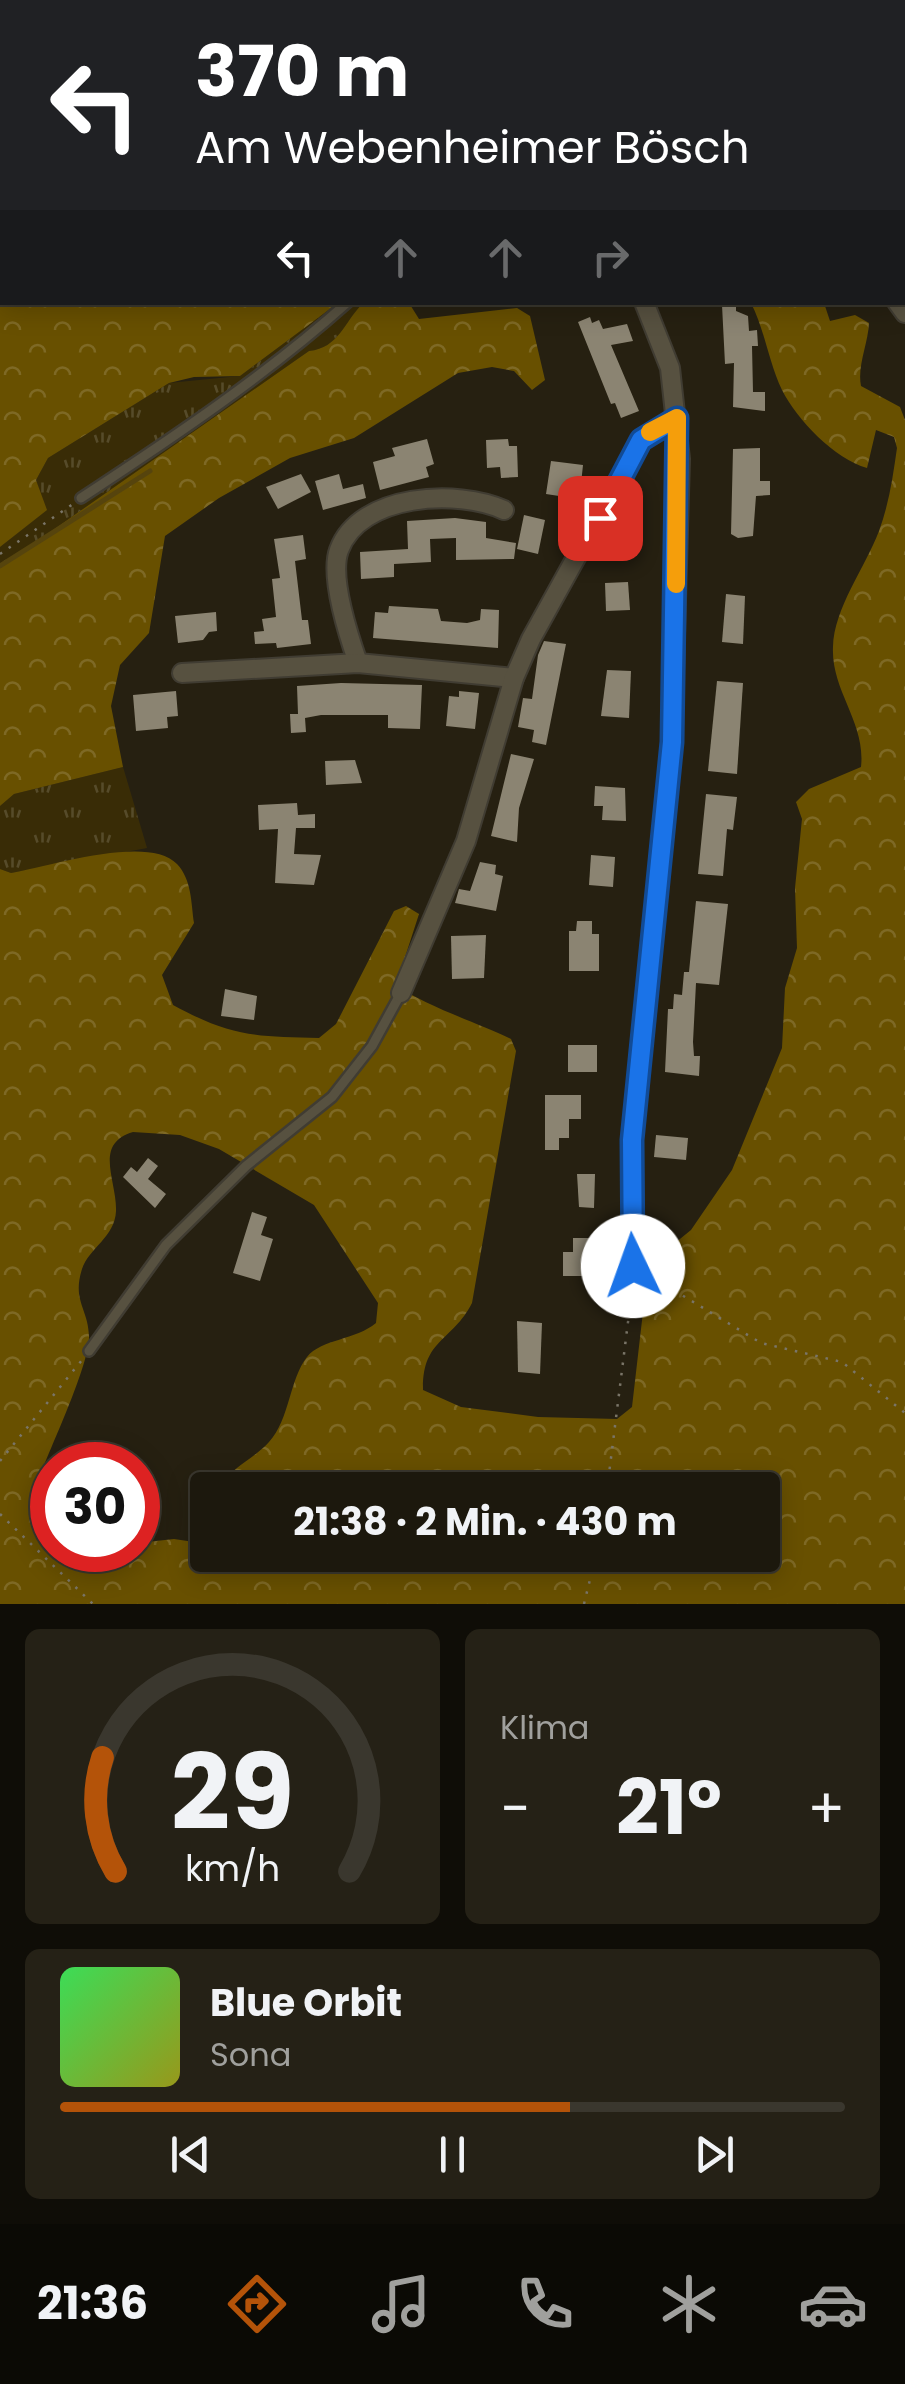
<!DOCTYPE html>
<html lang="de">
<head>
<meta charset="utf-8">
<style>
  :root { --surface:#1c180d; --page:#252116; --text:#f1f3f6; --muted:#a0a09d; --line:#3a372e; --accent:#b45309 }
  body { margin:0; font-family:Poppins,sans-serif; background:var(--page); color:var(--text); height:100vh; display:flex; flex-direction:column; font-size:38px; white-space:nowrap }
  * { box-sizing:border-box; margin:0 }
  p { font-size:32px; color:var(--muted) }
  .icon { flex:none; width:55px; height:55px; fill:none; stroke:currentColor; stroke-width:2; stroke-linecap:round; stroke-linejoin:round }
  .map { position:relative; height:1604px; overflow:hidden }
  .sheet { display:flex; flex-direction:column; gap:25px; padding:25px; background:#0f0d07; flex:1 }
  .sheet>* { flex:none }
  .guide { position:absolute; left:0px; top:0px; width:905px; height:305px; box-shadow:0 5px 25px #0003,0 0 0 2px var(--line); background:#202124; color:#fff; overflow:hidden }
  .speed { position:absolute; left:30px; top:1442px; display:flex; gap:20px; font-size:50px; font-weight:700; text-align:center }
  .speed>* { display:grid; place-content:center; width:130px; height:130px; border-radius:50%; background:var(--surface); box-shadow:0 5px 25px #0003,0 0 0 2px var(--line); line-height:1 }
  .speed .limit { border:15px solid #d22; background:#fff; color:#111 }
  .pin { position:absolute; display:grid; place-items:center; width:85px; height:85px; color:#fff; margin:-42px; border-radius:20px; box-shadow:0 5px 15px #0006 }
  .me { position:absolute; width:110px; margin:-55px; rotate:357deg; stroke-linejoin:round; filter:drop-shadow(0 0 8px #0008) }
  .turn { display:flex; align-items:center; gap:35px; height:210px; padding:0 30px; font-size:45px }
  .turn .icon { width:130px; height:130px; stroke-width:2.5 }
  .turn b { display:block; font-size:70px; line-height:85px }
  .lanes { display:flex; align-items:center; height:95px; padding:0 30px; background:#0003; justify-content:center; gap:50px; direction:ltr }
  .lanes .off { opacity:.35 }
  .big { font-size:75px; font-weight:700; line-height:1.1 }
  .sheet .tile { flex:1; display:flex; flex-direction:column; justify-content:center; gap:15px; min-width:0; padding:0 35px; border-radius:15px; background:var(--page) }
  .sheet .dial { align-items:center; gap:0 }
  .dial svg { height:260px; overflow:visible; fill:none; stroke:var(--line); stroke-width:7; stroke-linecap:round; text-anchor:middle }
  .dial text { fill:var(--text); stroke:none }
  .song { display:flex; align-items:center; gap:30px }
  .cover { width:120px; height:120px; border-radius:15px; background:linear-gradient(135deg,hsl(130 70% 55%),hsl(60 70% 35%)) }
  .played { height:10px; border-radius:5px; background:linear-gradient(90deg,var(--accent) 65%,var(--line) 65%) }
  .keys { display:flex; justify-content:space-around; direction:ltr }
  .heat { display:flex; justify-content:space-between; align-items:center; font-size:55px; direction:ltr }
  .sheet .tiles { flex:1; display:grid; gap:25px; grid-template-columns:1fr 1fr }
  .tile:last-child { grid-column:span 2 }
  .trip { position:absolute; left:190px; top:1472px; width:590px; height:100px; border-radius:10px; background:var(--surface); box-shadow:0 5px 25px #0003,0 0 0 2px var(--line); font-weight:700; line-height:100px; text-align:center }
  .tabs { display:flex; height:160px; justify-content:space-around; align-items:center; background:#0b0a05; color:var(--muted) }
  .tabs .icon { width:70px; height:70px }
  .tabs .active { color:var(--accent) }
  .tabs b { font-size:45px; color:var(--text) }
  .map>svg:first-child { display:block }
  .grass { fill:url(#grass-tufts) }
  .forest { fill:url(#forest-crowns); fill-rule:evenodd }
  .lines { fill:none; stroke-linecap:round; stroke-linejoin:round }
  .stream { stroke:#56440d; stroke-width:5 }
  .building { fill:#8b8472 }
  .service-casing { stroke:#403c32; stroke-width:14 }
  .minor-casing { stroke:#403c32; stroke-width:22 }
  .path { stroke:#7a7568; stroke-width:2.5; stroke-dasharray:2.5 8; stroke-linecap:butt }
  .service { stroke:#575140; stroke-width:9 }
  .minor { stroke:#575140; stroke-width:18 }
  .route-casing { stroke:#114b97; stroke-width:25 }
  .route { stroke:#1a73e8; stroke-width:18 }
  .slow { stroke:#f59e0b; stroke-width:18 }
</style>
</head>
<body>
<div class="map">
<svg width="905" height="1604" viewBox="0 0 905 1604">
  <defs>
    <pattern id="grass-tufts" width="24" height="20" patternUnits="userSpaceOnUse" patternTransform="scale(2.5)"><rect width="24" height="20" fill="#392c06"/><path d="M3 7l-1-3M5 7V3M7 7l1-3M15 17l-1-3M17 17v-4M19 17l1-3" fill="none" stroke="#564b2a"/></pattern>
    <pattern id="forest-crowns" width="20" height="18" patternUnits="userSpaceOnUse" patternTransform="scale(2.5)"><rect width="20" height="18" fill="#685000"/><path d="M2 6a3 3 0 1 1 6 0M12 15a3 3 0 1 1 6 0" fill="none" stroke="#7e6925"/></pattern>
  </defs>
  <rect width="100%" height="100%" fill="#262011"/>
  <g class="grass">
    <path d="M338 303H363C344 322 339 348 309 351L0 567V547L46 510 36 480 48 458 169 383 240 376Z"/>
    <polygon points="123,767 147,848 11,873 0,869 0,806 14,794"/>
  </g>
  <g class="forest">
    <polygon points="194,0 624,0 621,2"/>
    <polygon points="0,188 2,302 338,303 240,376 194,377 169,383 48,458 36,480 47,510 0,547"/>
    <path d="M363 303H409L419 319 517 308 530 316 545 380 532 390 514 371 492 367 458 373 354 438 290 458 219 498 165 536 149 633 120 665 111 706 123 767 14 794 0 806V567L309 351C339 348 344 322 363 303Z"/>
    <path d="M751 303H824L830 321 855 315 869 323C868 344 857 366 861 386L900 407 905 420V1604H0V869L11 873C50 866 149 834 177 864 192 880 191 903 194 923L162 975 173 1005C230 1036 255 1037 319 1038L336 1024 394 911 406 906 419 914 396 985C423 1005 478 1023 511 1039L516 1051 472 1303C452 1342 422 1339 423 1390L461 1407 538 1417 617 1419 632 1407 646 1286 654 1260 691 1230 732 1170 782 1048 785 988 797 948 795 888 802 819 796 802 809 789 861 767C866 722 831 691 833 647 834 608 865 568 879 531 889 504 893 476 897 448L894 437 876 430 867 468C835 459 797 420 782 390 769 363 765 331 751 303ZM133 1132 180 1135 219 1149 314 1205 378 1303 376 1323C356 1340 321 1339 307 1357 289 1380 290 1419 269 1442 253 1460 230 1467 219 1490H762V1555H208L207 1528 194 1542 174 1539 138 1543V1550H52V1489L43 1468C54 1440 90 1362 89 1336 88 1308 72 1301 82 1269 89 1248 115 1237 116 1211 117 1180 93 1144 133 1132Z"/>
  </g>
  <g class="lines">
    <polyline class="stream" points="0,566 150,471"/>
  </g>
  <g class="building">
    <polygon points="736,304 736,311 748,316 749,331 757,330 758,346 752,346 753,392 765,392 765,411 733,407 734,363 725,364 722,305"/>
    <polygon points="590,317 592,323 599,320 603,329 627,324 633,341 611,345 639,411 621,418 615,403 611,404 578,322"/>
    <polygon points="427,439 434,464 426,467 429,477 380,490 373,462 395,456 392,448"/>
    <polygon points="508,439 509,446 517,446 518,477 501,478 500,467 487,468 486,440"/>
    <polygon points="760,448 760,481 770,481 770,495 756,496 753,536 738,538 731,534 733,449"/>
    <polygon points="551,461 583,465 581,484 574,483 572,498 546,494"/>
    <polygon points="301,474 311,492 278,509 266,487"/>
    <polygon points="339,474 343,489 363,484 366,498 323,510 315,481"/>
    <polygon points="524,515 545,520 538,554 517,549"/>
    <polygon points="455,518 486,522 486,538 516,543 514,559 456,560 456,538 430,539 431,562 394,564 394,577 361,579 360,552 408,549 407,521"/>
    <polygon points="303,535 306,559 295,561 302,620 308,620 311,644 277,648 276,643 255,644 254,632 264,631 262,619 276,617 272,579 280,578 274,539"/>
    <polygon points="628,582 630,610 606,611 605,583"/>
    <polygon points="726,594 745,596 743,644 722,642"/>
    <polygon points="389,606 438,609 441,621 467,623 480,620 481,609 499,610 498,648 373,638 375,612 388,613"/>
    <polygon points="216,612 217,631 209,632 203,640 178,643 175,616"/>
    <polygon points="544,641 566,644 546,745 532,742 534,730 518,727 523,698 532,699 538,655"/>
    <polygon points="607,670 631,671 629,718 601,716"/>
    <polygon points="717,681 743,683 737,774 708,771"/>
    <polygon points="341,683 422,685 420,729 388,728 388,715 321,715 305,718 306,732 291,733 290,714 298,714 297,686"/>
    <polygon points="176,691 178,716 167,717 168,728 136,731 133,695"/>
    <polygon points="459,691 479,693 475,729 446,726 449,696 459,697"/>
    <polygon points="511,754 534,759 519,808 517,842 491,836"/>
    <polygon points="355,760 362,783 326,785 325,761"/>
    <polygon points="595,786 625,788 626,821 602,820 603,806 594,806"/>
    <polygon points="706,794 737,797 733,830 727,829 723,876 698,874"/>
    <polygon points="297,803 298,815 315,814 315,828 296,828 294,854 321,855 314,885 275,883 278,829 259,830 258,805"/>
    <polygon points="591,855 615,857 613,887 589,885"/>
    <polygon points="480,862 496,865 495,874 503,876 496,911 455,903 459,889 470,891"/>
    <polygon points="696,901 728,904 719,985 696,983 693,1042 694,1056 700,1056 699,1076 665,1072 668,1009 673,1009 674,994 682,995 684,972 689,972"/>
    <polygon points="577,921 592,921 592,934 599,934 599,971 569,971 569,931 576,931"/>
    <polygon points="486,935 484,978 452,979 451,936"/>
    <polygon points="225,989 257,996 254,1020 221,1016"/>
    <rect x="568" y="1045" width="29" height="27"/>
    <polygon points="545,1095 581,1095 581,1119 569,1119 569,1138 559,1138 559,1150 545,1150"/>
    <polygon points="656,1135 688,1138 686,1160 654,1157"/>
    <polygon points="148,1158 158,1166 148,1179 166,1194 155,1208 123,1177 131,1167 137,1172"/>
    <polygon points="577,1174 595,1174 594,1208 579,1207"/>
    <polygon points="252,1212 267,1217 261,1235 273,1239 260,1281 233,1273"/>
    <polygon points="573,1238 596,1238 596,1253 587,1253 586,1276 563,1276 563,1252 573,1252"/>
    <polygon points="517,1321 542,1323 540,1374 518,1372"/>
  </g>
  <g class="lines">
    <defs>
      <g id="service">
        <path d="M81 498C174 437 265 376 348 302"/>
        <polyline points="89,1351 166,1245 246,1166 332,1097 372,1046 401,993"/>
      </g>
      <g id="minor">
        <polyline points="710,2 713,0"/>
        <polyline points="902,184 905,183"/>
        <polyline points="897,302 905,313"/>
        <path d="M358 663C349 637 329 577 339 550 360 493 458 489 504 510"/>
        <polyline points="182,673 358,663 514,678"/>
        <polyline points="401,993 466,841 514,678 531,639 641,440 677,418"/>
        <polyline points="633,1265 632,1140 672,742 680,459 670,368 644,302"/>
      </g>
    </defs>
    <use href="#service" class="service-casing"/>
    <use href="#minor" class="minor-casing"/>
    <g class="path">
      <polyline points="0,554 73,504"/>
      <polyline points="647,1274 761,1343 842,1362 905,1413"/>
      <polyline points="0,1461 82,1360"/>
      <polyline points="607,1490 633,1282"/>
      <polyline points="0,1514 93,1604"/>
      <polyline points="584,1604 596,1555"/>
    </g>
    <use href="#service" class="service"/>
    <use href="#minor" class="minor"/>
  </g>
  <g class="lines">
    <defs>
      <polyline id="route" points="600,518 641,440 677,418 672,742 632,1140 633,1266"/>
    </defs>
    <use href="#route" class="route-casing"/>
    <use href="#route" class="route"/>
    <polyline class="slow" points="650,432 677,418 676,584"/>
  </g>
</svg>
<div class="speed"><div class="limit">30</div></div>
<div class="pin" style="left:600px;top:518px;background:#d93025"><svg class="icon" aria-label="arrive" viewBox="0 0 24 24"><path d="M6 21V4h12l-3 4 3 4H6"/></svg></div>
<svg class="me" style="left:633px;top:1266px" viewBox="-20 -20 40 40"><circle r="19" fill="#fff"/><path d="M0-13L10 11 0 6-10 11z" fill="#1a73e8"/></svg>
<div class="trip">21:38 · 2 Min. · 430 m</div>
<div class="guide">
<div class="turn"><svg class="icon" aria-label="left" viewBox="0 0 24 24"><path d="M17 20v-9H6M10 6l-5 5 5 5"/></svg><div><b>370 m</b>Am Webenheimer Bösch</div></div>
<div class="lanes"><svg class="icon" aria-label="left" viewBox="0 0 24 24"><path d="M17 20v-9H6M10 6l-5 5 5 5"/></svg><svg class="icon off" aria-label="ahead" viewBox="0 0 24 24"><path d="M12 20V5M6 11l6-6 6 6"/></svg><svg class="icon off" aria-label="ahead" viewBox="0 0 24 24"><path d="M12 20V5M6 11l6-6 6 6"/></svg><svg class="icon off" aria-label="right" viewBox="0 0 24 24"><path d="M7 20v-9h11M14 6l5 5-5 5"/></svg></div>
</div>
</div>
<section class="sheet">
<div class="tiles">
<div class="tile dial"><svg viewBox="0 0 100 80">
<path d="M14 69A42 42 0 1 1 86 69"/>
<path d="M14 69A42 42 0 0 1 10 34" stroke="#b45309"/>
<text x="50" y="56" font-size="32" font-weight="700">29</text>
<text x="50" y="72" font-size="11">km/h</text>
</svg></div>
<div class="tile"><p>Klima</p>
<div class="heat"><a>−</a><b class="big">21°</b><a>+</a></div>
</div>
<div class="tile">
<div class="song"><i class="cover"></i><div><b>Blue Orbit</b><p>Sona</p></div></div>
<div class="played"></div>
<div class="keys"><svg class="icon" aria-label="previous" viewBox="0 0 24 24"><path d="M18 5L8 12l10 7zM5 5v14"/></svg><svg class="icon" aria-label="pause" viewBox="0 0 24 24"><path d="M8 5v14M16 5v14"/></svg><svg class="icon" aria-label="next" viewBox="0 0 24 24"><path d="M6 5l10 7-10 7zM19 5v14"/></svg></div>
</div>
</div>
</section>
<nav class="tabs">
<b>21:36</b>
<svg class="icon active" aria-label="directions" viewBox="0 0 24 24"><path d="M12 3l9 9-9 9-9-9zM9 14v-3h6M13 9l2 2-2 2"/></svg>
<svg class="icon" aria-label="music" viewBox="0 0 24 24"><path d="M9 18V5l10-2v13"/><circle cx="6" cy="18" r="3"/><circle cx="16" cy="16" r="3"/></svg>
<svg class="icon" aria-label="phone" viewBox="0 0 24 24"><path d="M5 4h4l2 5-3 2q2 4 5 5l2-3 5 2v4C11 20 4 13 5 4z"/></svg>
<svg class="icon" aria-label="climate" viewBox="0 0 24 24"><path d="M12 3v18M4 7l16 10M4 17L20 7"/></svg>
<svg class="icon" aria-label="car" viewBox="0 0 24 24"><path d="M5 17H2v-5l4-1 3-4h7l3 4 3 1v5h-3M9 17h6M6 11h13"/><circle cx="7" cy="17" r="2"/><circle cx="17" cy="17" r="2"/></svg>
</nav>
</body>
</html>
